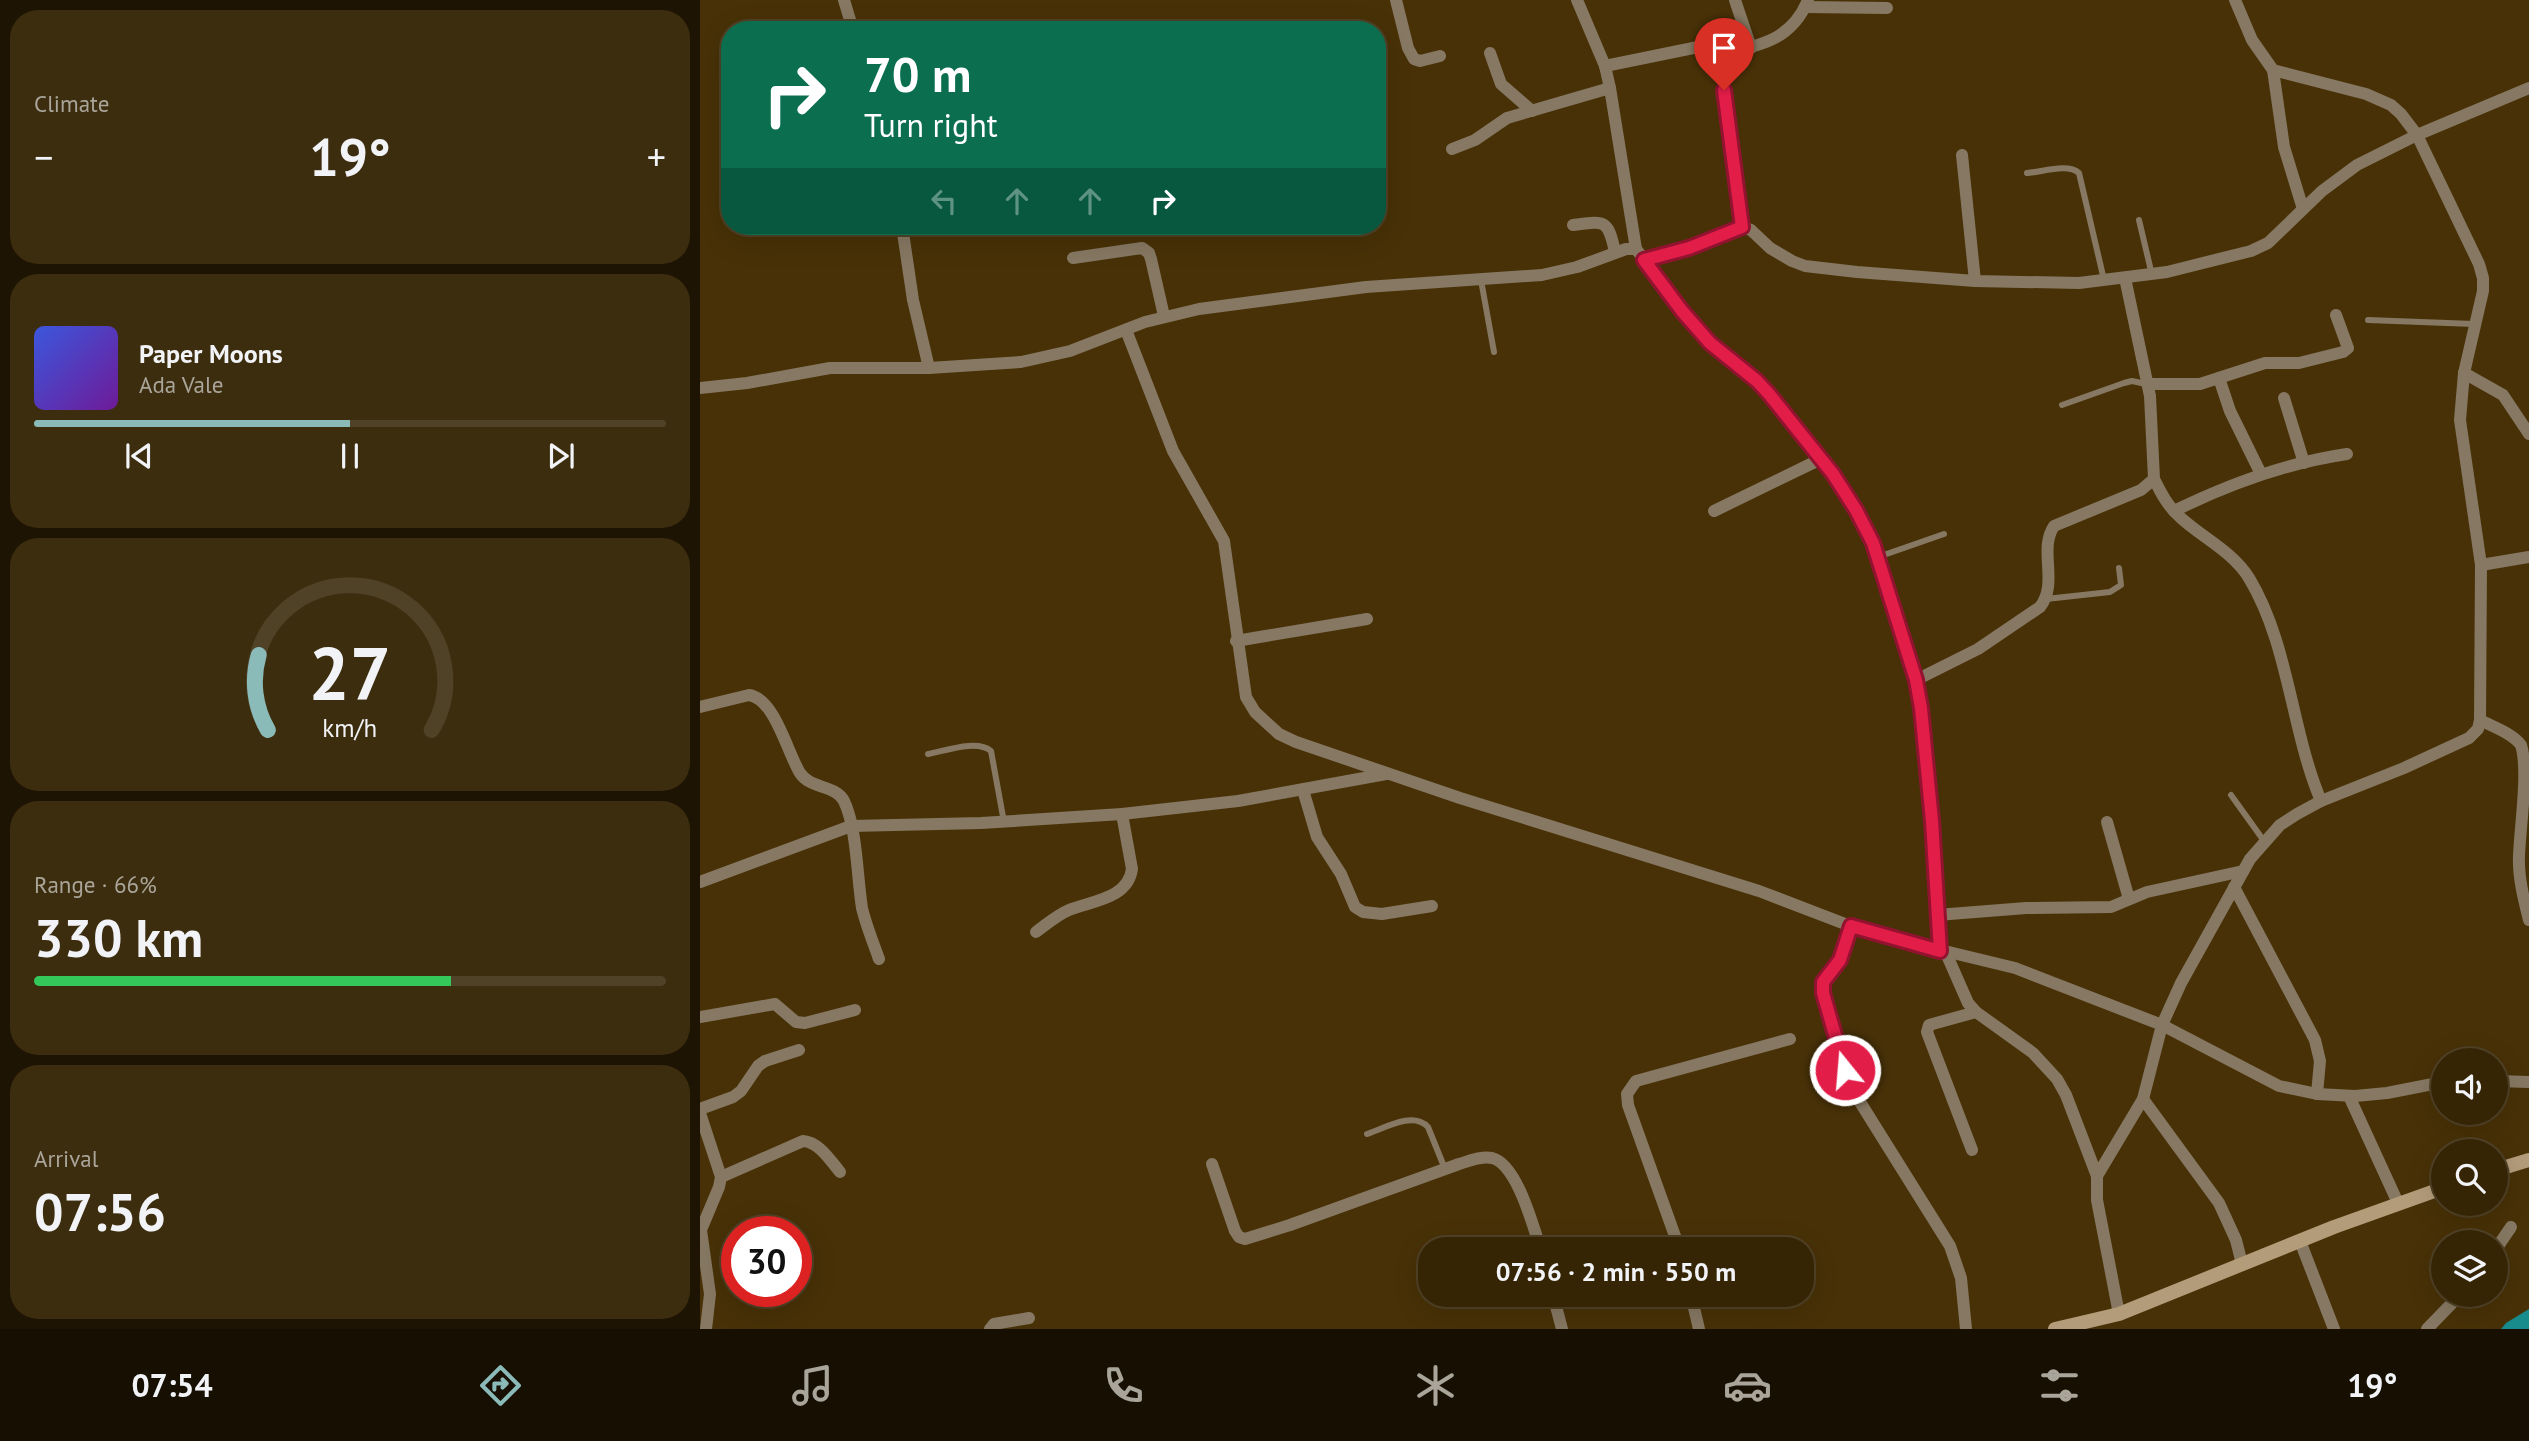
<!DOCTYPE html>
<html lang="en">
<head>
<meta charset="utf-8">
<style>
  :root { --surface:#362505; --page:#3d2d0f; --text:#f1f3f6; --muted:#aaa59a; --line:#504227; --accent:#8bbbb9 }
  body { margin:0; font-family:"PT Sans",sans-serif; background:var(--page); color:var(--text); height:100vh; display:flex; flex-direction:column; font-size:26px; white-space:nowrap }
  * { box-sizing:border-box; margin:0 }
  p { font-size:23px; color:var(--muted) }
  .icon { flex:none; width:38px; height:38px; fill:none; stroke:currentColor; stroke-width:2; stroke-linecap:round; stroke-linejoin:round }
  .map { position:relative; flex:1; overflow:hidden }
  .sheet { display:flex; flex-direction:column; gap:10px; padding:10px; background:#1e1403; width:700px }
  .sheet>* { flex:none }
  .banner { position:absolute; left:21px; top:21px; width:665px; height:214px; border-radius:28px; box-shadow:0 7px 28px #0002,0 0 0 2px var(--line); background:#0b6e4f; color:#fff; overflow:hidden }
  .fabs { position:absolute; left:1731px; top:1048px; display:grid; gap:14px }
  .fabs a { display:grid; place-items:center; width:77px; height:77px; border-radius:50%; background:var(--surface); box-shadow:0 7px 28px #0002,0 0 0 2px var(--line); font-size:35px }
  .speed { position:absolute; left:21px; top:1216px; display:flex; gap:14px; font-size:35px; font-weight:700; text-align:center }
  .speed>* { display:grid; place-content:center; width:91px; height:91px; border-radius:50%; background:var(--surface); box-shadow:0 7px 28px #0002,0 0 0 2px var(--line); line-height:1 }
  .speed .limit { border:10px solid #d22; background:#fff; color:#111 }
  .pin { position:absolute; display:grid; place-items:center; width:60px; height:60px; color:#fff; margin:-72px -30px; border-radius:50% 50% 50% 0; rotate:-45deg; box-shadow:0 0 7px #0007 }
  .pin .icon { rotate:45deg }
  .me { position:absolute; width:77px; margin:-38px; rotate:343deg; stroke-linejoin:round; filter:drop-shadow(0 0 5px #0008) }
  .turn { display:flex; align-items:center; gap:24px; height:147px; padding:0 28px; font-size:32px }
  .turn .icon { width:91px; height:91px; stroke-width:2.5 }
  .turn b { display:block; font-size:49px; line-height:60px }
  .lanes { display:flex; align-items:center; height:66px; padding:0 28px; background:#0003; justify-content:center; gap:35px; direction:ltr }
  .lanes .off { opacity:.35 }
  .big { font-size:52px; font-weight:700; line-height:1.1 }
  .sheet .widget { flex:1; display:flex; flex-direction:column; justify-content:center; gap:10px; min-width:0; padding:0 24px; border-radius:28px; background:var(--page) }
  .sheet .dial { align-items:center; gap:0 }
  .dial svg { height:182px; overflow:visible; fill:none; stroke:var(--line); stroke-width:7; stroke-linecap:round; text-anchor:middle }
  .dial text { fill:var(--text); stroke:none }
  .song { display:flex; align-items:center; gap:21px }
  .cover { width:84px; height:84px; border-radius:10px; background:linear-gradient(135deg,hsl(230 70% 55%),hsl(280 70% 35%)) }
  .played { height:7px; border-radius:4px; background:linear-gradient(90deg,var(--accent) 50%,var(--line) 50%) }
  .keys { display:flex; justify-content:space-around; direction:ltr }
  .heat { display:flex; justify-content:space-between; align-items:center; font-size:38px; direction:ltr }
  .charge { height:10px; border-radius:5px; background:linear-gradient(90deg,#34c759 66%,var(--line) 0) }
  .trip { position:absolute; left:718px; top:1237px; width:396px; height:70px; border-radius:28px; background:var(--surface); box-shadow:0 7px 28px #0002,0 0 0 2px var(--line); font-weight:700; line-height:70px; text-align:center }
  .dock { display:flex; height:112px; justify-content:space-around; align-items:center; background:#160f02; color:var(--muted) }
  .dock .icon { width:49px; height:49px }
  .dock .selected { color:var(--accent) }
  .dock b { font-size:32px; color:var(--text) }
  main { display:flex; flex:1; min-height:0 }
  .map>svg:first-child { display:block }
  .water { fill:#188b8d }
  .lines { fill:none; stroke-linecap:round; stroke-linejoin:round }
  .lane { stroke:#867862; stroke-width:6 }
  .street { stroke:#867862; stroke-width:12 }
  .secondary { stroke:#b39c7a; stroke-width:14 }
  .route-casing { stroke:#92132f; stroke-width:18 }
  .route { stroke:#e11d48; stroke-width:12 }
</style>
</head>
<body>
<main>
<section class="sheet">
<div class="widget"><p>Climate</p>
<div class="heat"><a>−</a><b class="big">19°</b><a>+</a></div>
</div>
<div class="widget">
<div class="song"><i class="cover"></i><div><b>Paper Moons</b><p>Ada Vale</p></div></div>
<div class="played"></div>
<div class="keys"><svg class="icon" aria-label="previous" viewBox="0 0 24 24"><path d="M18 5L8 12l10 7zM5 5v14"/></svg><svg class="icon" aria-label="pause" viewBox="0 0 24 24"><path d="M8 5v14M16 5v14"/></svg><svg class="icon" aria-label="next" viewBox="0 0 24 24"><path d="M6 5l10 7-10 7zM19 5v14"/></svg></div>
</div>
<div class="widget dial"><svg viewBox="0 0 100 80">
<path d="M14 69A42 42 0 1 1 86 69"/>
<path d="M14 69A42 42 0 0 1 10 36" stroke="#8bbbb9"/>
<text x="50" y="56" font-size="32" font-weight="700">27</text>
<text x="50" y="72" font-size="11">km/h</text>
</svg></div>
<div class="widget"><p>Range · 66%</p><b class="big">330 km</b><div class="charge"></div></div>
<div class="widget"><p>Arrival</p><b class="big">07:56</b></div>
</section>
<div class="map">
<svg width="1829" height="1329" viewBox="0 0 1829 1329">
  <rect width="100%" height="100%" fill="#483107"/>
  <polygon class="water" points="1829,1309 1829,1329 1801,1329 1806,1323"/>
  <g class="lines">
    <g class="lane">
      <path d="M1327 173C1342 172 1368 163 1379 173L1404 280"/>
      <polyline points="1439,220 1452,275"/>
      <polyline points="781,280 794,352"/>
      <polyline points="1668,320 1774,324"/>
      <polyline points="1362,405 1424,383 1432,381 1446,384"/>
      <polyline points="1178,557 1244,534"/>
      <polyline points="1346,599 1410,592 1421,585 1419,568"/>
      <path d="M228 754C245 751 277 739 291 751L304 822"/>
      <polyline points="1531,795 1564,841"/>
      <path d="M667 1134C685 1128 713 1111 728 1127L745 1169"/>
    </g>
    <g class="street">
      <polyline points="144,0 153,30"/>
      <polyline points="696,0 708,48 714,59 720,61 740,56"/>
      <polyline points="877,0 905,66 910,88 936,249"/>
      <polyline points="1035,0 1051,48"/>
      <polyline points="1105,7 1187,8"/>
      <polyline points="790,53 801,84 832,111"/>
      <path d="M1018 54C1057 46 1091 42 1108 0"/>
      <path d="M905 66 1003 46C1016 49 1018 53 1022 66L1042 227"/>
      <polyline points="1573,70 1584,147 1603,209"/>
      <polyline points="752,149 775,140 807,118 910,88"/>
      <polyline points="1262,155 1275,281"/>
      <path d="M873 225C905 221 908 219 915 252"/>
      <polyline points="202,226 213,300 229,368"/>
      <polyline points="373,258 442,248 449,253 451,259 464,316"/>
      <polyline points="944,260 988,248 1042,227 1051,230 1070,248 1092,261 1105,266 1157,272 1275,281 1379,283 1467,272 1551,251 1568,243 1622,191 1657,165 1717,135 1829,88"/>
      <polyline points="426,330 473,451 524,541 546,697 555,712 568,724 579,734 596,742 760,798 1059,891 1166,932 1315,968 1462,1025 1579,1086 1617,1094 1655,1096 1687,1093 1743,1082"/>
      <polyline points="1764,373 1803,395 1829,434"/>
      <polyline points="1519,378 1530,411 1561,474"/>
      <polyline points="1448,384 1500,384 1565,363 1599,363 1643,352 1648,348 1636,315"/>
      <path d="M0 388 47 383 130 368H229L321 362 370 351 445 322 499 309 666 287 842 275 877 267 926 249H936C961 280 981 316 1010 344 1029 362 1051 374 1069 394L1143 487 1166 528 1185 576 1216 680 1221 708 1232 821 1240 951"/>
      <polyline points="1584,398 1604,463"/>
      <path d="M1454 479C1461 493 1468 507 1481 518 1503 538 1533 552 1549 578 1589 644 1591 730 1621 801"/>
      <polyline points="1014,511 1121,459"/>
      <path d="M1474 511C1529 484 1585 463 1647 454"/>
      <polyline points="1781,565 1829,557"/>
      <polyline points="536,641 667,619"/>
      <path d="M1216 680 1278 649 1340 607C1359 583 1338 550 1354 526L1441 490 1454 479 1450 396 1425 278"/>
      <path d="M0 707 49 695C75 699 87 752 100 773 110 789 136 785 144 801 157 828 157 877 162 908 166 925 173 942 179 959"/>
      <path d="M1780 720C1793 727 1812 733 1821 745 1829 770 1820 827 1819 856 1818 877 1824 900 1829 920"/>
      <polyline points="603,790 617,837 641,874 655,907 663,912 682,914 732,906"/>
      <polyline points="1407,822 1429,899"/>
      <polyline points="0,882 151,826 281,823 422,814 538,801 686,774"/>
      <polyline points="1534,887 1615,1040 1620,1061 1617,1094"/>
      <polyline points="1237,915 1326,908 1411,907 1447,892 1543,871"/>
      <path d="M1151 926 1140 959 1123 982C1122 1011 1142 1068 1155 1094L1250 1246 1261 1278 1266 1329"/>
      <path d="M336 932C347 924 357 915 369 910 391 901 428 899 432 869L422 814"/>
      <polyline points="1246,953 1268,1003 1276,1012 1333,1053 1357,1079 1366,1095 1397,1176"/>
      <polyline points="0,1017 75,1004 96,1022 105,1023 155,1010"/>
      <polyline points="1796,1081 1829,1082"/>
      <polyline points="1649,1096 1698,1203"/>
      <polyline points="1443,1099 1519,1203 1536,1240 1542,1264"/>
      <polyline points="0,1109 33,1097 41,1091 58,1066 65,1061 99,1050"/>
      <polyline points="0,1113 21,1177 19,1187 1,1230 10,1294 6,1329"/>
      <polyline points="1272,1150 1227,1032 1229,1025 1276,1012"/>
      <path d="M512 1164 535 1231 539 1237 545 1239 590 1225 759 1164C769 1161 781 1156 792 1158 817 1164 833 1226 841 1250"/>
      <path d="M21 1177 103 1141C119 1142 130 1160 140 1172"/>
      <polyline points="1600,1241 1634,1329"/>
      <polyline points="1796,1249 1811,1227"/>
      <polyline points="980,1250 928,1105 927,1094 936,1081 1090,1039"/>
      <polyline points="853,1295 862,1329"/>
      <polyline points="991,1295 999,1329"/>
      <polyline points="1419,1314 1397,1200 1397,1176 1443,1099 1462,1025 1481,983 1550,859 1580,825 1597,814 1621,801 1704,768 1769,738 1778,729 1780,720 1781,565 1760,420 1764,373 1783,291 1783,278 1779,264 1717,135 1701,114 1691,105 1666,94 1573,70 1552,40 1535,0"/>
      <polyline points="290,1329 294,1324 329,1318"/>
      <polyline points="1727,1329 1760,1295"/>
    </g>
    <g class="secondary">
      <polyline points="1796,1170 1829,1160"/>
      <polyline points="1355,1329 1419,1314 1634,1227 1743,1188"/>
    </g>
  </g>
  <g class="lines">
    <defs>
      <polyline id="route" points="1024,90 1042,227 989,248 944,260 982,311 1010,343 1057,381 1069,394 1133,474 1156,510 1173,543 1216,680 1221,708 1232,821 1240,951 1151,926 1140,960 1123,982 1123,993 1145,1070"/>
    </defs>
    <use href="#route" class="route-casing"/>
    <use href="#route" class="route"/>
  </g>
</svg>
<div class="fabs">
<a><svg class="icon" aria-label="sound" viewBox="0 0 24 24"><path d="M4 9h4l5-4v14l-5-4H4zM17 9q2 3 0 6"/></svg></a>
<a><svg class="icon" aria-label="search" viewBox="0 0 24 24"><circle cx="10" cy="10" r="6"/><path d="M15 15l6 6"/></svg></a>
<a><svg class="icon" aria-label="layers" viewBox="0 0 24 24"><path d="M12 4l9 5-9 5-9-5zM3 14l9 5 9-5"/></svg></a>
</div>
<div class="speed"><div class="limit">30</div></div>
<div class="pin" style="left:1024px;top:90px;background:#d93025"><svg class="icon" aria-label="arrive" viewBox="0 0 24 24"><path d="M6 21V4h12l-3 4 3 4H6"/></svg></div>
<svg class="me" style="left:1145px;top:1070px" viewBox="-20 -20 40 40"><circle r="17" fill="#e11d48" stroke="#fff" stroke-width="3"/><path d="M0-11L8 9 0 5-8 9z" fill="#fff"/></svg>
<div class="trip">07:56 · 2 min · 550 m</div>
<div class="banner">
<div class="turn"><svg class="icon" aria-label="right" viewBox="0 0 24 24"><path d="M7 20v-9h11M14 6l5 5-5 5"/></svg><div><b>70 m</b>Turn right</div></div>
<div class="lanes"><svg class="icon off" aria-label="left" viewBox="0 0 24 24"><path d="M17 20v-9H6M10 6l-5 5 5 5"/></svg><svg class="icon off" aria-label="ahead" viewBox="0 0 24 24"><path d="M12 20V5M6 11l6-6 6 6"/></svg><svg class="icon off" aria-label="ahead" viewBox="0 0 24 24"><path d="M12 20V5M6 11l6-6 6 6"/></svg><svg class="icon" aria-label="right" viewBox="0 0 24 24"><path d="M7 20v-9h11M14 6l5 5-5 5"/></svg></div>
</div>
</div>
</main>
<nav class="dock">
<b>07:54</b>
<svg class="icon selected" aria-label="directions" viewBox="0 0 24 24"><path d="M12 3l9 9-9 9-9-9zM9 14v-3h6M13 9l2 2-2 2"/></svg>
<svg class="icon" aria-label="music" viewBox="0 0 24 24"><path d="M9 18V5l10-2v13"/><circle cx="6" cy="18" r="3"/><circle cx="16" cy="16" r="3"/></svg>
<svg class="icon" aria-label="phone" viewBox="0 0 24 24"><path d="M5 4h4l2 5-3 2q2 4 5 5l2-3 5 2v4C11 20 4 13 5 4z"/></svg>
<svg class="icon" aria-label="climate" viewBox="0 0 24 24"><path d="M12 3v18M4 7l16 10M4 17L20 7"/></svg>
<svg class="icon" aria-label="car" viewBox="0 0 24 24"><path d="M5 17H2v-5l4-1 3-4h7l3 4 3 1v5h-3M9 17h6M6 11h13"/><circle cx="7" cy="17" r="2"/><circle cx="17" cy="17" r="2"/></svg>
<svg class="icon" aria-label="filters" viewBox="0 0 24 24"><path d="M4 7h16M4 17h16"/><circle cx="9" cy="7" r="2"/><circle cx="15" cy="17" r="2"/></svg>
<b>19°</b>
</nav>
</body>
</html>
